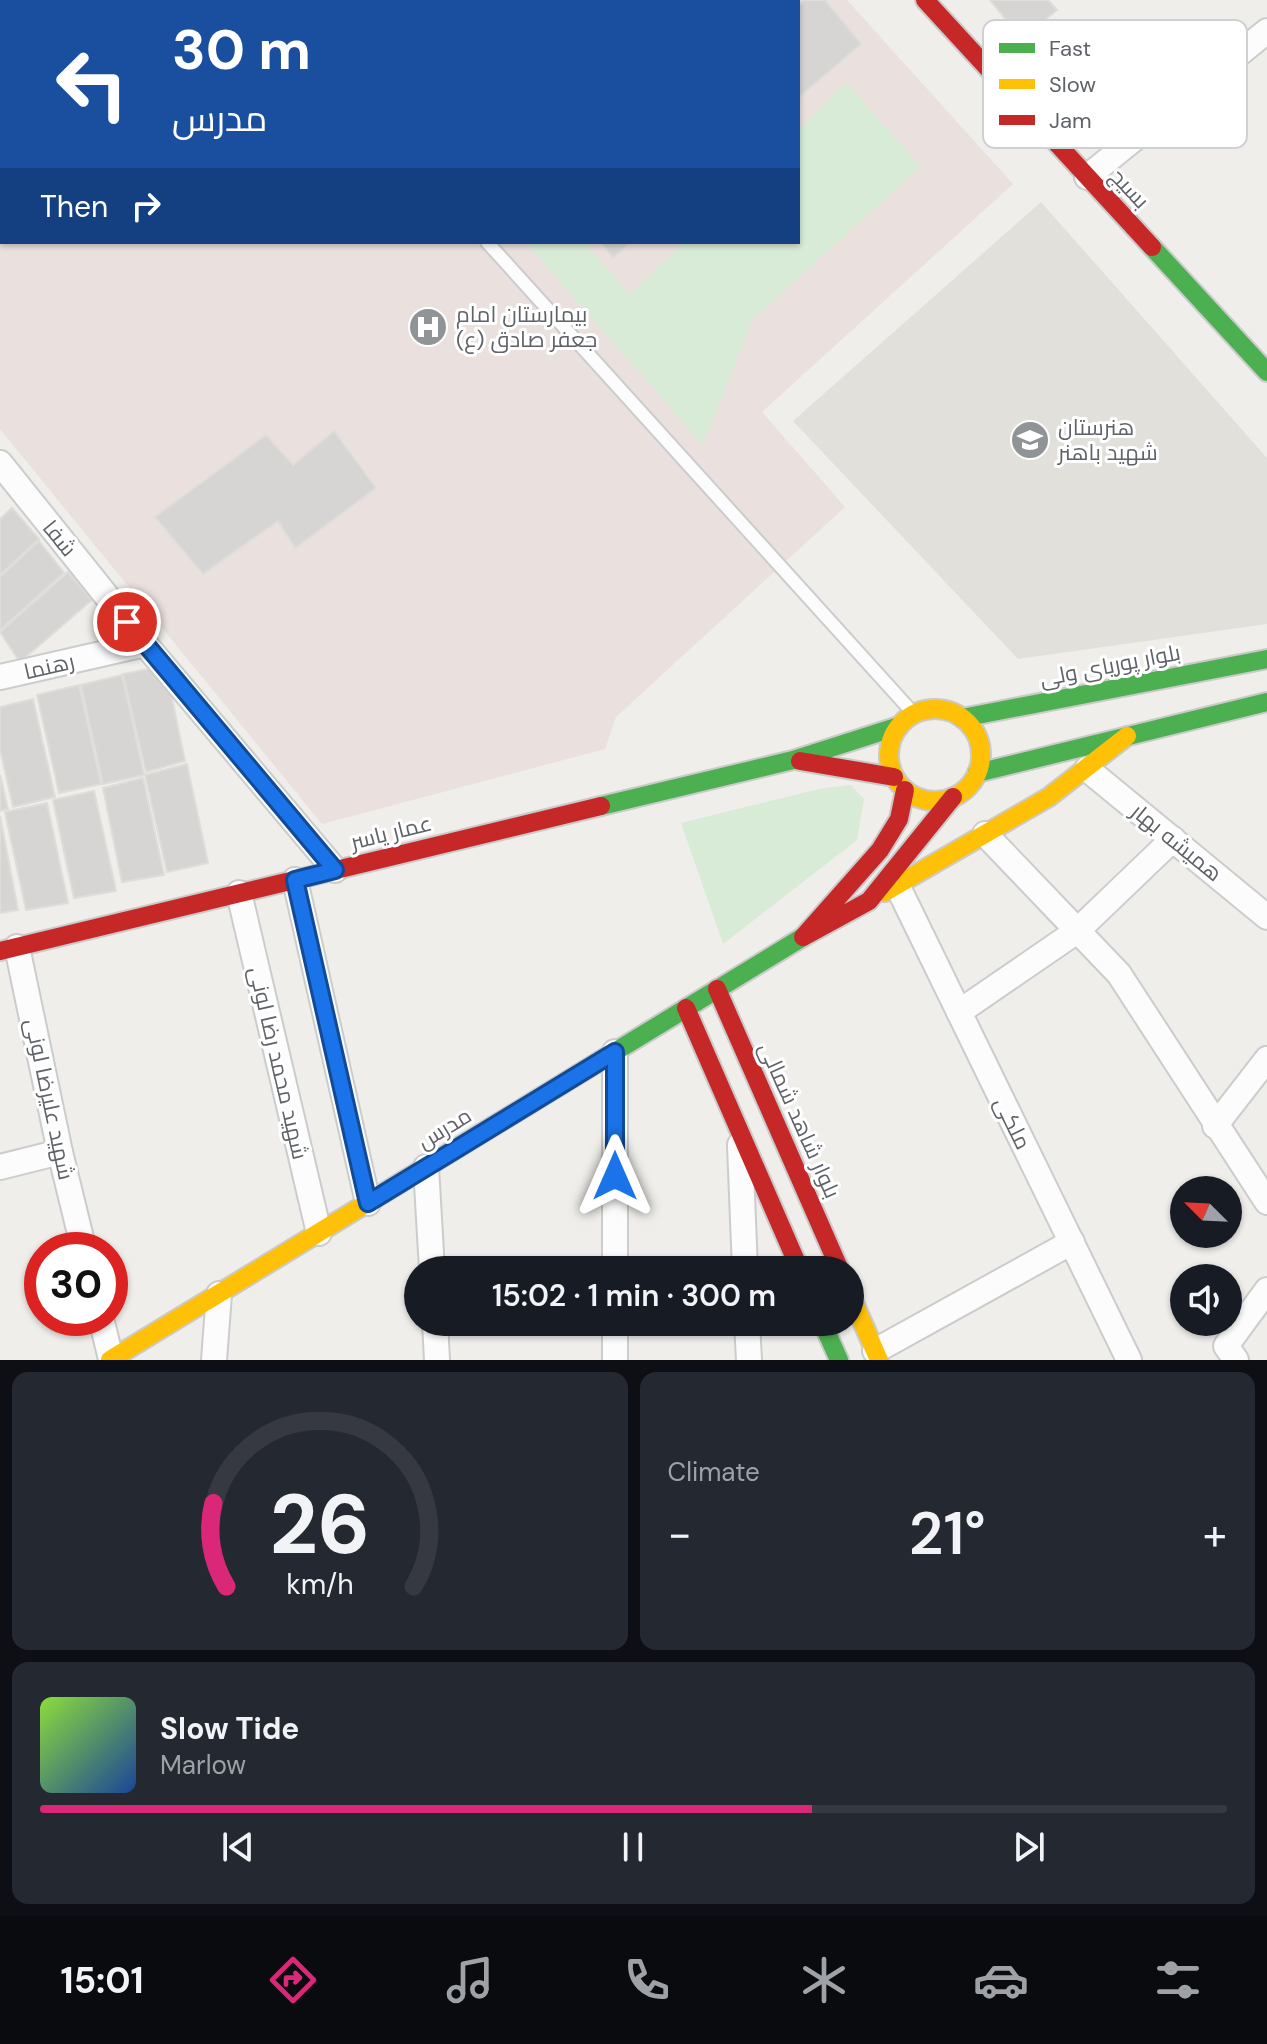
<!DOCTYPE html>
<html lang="en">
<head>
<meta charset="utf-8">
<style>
  :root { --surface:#171b24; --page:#242831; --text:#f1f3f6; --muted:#9ea1a6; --line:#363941; --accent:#db2777 }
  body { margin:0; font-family:"DM Sans",Cairo,sans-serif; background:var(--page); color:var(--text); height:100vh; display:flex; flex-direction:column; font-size:30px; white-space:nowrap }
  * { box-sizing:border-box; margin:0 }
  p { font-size:26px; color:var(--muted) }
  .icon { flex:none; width:44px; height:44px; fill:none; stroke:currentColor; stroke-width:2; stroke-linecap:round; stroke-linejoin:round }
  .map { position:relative; height:1360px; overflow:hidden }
  .sheet { display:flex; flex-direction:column; gap:12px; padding:12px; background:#0d0f14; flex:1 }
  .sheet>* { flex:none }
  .hud { position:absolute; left:0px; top:0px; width:800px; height:244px; box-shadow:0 2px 6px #0004; background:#1a4fa0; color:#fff; overflow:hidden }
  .needle { width:52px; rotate:294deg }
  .controls { position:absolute; left:1170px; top:1176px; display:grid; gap:16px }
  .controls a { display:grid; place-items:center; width:72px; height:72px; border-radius:50%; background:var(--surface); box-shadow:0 2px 6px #0004; font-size:40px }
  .speed { position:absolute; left:24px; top:1232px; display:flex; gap:16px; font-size:40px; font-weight:700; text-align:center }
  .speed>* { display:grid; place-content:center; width:104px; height:104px; border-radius:50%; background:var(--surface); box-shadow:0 2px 6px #0004; line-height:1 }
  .speed .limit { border:12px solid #d22; background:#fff; color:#111 }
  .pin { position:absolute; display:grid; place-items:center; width:68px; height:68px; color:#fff; margin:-34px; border:4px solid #fff; border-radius:50%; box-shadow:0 2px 8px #0007 }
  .me { position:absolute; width:88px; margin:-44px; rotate:0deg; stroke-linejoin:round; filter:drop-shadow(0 0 6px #0008) }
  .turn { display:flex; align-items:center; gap:28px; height:168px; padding:0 40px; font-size:36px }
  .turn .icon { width:104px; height:104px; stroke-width:2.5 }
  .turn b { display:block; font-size:56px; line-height:68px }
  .then { display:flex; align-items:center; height:76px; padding:0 40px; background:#0003; gap:16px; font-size:30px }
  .big { font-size:60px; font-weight:600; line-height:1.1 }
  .sheet .widget { flex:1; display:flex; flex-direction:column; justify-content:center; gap:12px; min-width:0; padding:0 28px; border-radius:16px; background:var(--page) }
  .sheet .dial { align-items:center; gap:0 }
  .dial svg { height:208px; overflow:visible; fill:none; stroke:var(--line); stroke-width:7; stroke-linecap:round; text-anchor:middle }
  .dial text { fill:var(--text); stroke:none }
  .song { display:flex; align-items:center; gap:24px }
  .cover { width:96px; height:96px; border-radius:12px; background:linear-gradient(135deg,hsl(90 70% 55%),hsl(220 70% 35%)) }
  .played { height:8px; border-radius:4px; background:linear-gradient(90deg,var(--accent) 65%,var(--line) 65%) }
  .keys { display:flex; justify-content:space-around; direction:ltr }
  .heat { display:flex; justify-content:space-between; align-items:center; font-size:44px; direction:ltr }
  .sheet .tiles { flex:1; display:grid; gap:12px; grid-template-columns:1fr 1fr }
  .widget:last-child { grid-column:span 2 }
  .trip { position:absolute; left:404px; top:1256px; width:460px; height:80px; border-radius:40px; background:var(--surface); box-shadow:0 2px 6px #0004; font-weight:600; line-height:80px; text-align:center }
  .menu { display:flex; height:128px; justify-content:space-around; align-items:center; background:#090b0e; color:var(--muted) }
  .menu .icon { width:56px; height:56px }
  .menu .on { color:var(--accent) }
  .menu b { font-size:36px; color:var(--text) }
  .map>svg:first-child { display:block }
  .education { fill:#e2e0da }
  .medical { fill:#eae0de }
  .green { fill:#d8ebd6 }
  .building { fill:#d6d5d3; stroke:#deddd9; stroke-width:2 }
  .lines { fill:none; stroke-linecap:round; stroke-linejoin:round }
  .lane-casing { stroke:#cbcccc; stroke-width:16 }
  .street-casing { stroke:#cbcccc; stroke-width:28 }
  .fast-casing { stroke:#cacacb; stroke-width:22 }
  .slow-casing { stroke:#cacacb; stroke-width:22 }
  .jam-casing { stroke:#cacacb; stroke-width:22 }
  .lane { stroke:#fdfcfc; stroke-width:12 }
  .street { stroke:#fdfcfc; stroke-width:24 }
  .fast { stroke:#4caf50; stroke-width:18 }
  .slow { stroke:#ffc107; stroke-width:18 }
  .jam { stroke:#c62828; stroke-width:18 }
  .route-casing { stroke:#114b97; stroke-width:20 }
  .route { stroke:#1a73e8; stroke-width:14 }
  .labels { text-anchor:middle; stroke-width:6; stroke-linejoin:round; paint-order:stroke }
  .street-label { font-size:22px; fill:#5f6368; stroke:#fff }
  .poi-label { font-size:22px; fill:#5f6368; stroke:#fff; text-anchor:start }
  .key { fill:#fff; stroke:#cfd0d2; stroke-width:2 }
  .key-label { font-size:22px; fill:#5f6368 }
</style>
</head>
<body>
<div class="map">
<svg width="1267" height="1360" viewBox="0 0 1267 1360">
  <rect width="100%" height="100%" fill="#efeeea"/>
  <polygon class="education" points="1041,202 1267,458 1267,624 1018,659 793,421"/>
  <polygon class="medical" points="70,0 847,0 1013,184 762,412 845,507 616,717 605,749 322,824 0,429 0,39 2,38 2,242 798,242 798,2 66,2"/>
  <g class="green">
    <polygon points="165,0 372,0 374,2 167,2"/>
    <polygon points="846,83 921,166 752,320 703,445 525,242 584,242 630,294 684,242 798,242 798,130"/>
    <polygon points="851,785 864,799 857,840 723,944 681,823 823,788"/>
  </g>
  <g class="building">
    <polygon points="415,0 646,0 647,2 413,2"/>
    <polygon points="682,0 763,0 680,2"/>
    <polygon points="804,0 825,0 861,44 798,98 798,6"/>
    <polygon points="990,0 1048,0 1057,10 1022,39"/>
    <polygon points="601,242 631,242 613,258"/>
    <polygon points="334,431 376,488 295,548 278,521 203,574 155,517 266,435 293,465"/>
    <polygon points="12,508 39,539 0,575 0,519"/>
    <polygon points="39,541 64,573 0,630 0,577"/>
    <polygon points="68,572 92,600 20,662 0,632"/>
    <polygon points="165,666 185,761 146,772 123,674"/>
    <polygon points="122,675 144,775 103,784 81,685"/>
    <polygon points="79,685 101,784 59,793 37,695"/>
    <polygon points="33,699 55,797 13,807 0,749 0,707"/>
    <polygon points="187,764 208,863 167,872 145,775"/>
    <polygon points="0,775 8,809 0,811"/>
    <polygon points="143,778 164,875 122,882 103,788"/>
    <polygon points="94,791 116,891 74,898 53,800"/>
    <polygon points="47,803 68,903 26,910 5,812"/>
    <polygon points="0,816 18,910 0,913"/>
  </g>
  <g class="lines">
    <defs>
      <polyline id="lane" points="487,242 914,714"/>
      <g id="street">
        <polyline points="1087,177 1267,31"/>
        <polyline points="0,463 145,644 335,870"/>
        <polyline points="0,677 145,644"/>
        <polyline points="1087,769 1267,917"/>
        <polyline points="985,834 1119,974 1267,1202"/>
        <polyline points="295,880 368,1203"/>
        <polyline points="897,885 1129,1360"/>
        <polyline points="239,893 319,1233"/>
        <polyline points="17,947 60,1152 84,1250"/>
        <polyline points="959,1012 1077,931 1173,839"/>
        <polyline points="1215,1126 1267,1059"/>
        <polyline points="740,1145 745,1270"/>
        <polyline points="0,1167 60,1152"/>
        <polyline points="426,1167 432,1270"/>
        <polyline points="615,1270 615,1052"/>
        <polyline points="101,1318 111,1359"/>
        <polyline points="435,1322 437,1360"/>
        <polyline points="747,1322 749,1360"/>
        <polyline points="875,1351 1072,1242"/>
        <polyline points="214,1360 219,1294"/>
        <polyline points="615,1360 615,1322"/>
        <polyline points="1236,1360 1226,1346 1267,1290"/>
      </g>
      <g id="fast">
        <polyline points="1152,247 1267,372"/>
        <polyline points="962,718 1267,659"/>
        <polyline points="977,773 1267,702"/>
        <polyline points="601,806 793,760 899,726"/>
        <polyline points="454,1150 803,937"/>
        <polyline points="822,1322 839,1360"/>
      </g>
      <g id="slow">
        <circle cx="935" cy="755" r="46"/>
        <polyline points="885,892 1049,797 1127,736"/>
        <polyline points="850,1294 879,1360"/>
        <polyline points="110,1360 454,1150"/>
      </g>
      <g id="jam">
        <polyline points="925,0 1152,247"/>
        <polyline points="9,2 12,0"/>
        <polyline points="800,761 894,777"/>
        <polyline points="905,790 899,819 880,850 803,937 869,901 953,797"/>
        <polyline points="0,951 601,806"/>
        <polyline points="717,989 840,1270"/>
        <polyline points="686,1008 800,1270"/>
      </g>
    </defs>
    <use href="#lane" class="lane-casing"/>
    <use href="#street" class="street-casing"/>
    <use href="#fast" class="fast-casing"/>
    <use href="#slow" class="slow-casing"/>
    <use href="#jam" class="jam-casing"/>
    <use href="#lane" class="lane"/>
    <use href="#street" class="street"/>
    <use href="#fast" class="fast"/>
    <use href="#slow" class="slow"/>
    <use href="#jam" class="jam"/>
  </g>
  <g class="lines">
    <defs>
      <polyline id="route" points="127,622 335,870 295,880 368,1203 615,1052 615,1176"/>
    </defs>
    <use href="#route" class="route-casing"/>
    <use href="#route" class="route"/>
  </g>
  <defs>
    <symbol id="hospital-disc" viewBox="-11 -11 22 22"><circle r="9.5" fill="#919496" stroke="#fff"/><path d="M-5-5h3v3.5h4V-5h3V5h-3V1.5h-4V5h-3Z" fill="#fff"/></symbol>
    <symbol id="university-disc" viewBox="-11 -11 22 22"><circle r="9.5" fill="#919496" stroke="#fff"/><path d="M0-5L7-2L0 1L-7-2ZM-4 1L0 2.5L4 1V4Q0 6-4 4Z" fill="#fff"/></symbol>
  </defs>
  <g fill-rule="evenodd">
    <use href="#hospital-disc" x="406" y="305" width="44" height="44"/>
    <use href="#university-disc" x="1008" y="418" width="44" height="44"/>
  </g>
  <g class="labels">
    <g class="street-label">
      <text transform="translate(1130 188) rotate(47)" y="8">بسیج</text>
      <text transform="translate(60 538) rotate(51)" y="8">شفا</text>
      <text transform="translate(1110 665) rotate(-11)" y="8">بلوار پوریای ولی</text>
      <text transform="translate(49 666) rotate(-13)" y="8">رهنما</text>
      <text transform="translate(391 832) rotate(-14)" y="8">عمار یاسر</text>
      <text transform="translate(1177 842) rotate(39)" y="8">همیشه بهار</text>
      <text transform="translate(279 1063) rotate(77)" y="8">شهید محمد رضا لونی</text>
      <text transform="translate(50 1099) rotate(78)" y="8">شهید علیرضا لونی</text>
      <text transform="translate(800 1120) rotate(66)" y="8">بلوار شاهد شمالی</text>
      <text transform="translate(1013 1123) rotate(64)" y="8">ملکی</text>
      <text transform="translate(444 1128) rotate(-31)" y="8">مدرس</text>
    </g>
    <g class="poi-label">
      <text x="456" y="322">بیمارستان امام<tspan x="456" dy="25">جعفر صادق (ع)</tspan></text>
      <text x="1058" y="435">هنرستان<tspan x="1058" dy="25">شهید باهنر</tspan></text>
    </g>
  </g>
  <rect x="983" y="20" width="264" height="128" rx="12" class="key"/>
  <rect x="999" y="43" width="36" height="10" fill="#4caf50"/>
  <rect x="999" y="79" width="36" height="10" fill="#ffc107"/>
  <rect x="999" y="115" width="36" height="10" fill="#c62828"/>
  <g class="key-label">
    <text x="1049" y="56">Fast</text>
    <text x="1049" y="92">Slow</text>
    <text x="1049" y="128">Jam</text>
  </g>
</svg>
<div class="controls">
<a><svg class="needle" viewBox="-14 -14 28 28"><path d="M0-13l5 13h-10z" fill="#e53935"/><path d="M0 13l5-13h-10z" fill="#9ea1a6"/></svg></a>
<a><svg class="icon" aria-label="sound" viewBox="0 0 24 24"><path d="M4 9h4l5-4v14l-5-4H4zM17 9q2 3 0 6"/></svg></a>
</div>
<div class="speed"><div class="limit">30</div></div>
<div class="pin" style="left:127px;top:622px;background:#d93025"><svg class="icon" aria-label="arrive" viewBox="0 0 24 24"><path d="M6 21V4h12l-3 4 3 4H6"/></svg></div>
<svg class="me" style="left:615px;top:1176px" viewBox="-20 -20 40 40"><path d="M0-17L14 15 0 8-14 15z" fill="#1a73e8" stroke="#fff" stroke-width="4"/></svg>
<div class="trip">15:02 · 1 min · 300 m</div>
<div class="hud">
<div class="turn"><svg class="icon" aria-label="left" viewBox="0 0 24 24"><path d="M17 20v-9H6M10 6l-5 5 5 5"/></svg><div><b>30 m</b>مدرس</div></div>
<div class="then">Then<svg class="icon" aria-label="right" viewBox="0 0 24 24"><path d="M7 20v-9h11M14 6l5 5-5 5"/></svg></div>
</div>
</div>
<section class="sheet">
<div class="tiles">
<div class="widget dial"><svg viewBox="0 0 100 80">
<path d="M14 69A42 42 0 1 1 86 69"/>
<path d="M14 69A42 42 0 0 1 9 37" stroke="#db2777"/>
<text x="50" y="56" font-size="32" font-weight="700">26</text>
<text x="50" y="72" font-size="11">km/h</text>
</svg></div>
<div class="widget"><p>Climate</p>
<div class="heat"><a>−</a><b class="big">21°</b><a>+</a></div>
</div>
<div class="widget">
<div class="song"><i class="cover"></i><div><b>Slow Tide</b><p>Marlow</p></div></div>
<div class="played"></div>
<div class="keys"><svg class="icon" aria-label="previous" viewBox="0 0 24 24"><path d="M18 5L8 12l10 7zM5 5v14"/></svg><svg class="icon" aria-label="pause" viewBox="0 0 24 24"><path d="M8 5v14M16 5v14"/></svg><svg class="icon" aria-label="next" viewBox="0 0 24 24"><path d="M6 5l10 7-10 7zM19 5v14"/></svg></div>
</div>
</div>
</section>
<nav class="menu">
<b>15:01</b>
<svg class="icon on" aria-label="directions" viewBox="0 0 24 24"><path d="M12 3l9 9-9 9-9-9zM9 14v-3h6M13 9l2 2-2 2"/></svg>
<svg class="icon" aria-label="music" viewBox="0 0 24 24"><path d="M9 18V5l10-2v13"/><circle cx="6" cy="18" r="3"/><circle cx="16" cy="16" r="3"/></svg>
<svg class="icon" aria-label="phone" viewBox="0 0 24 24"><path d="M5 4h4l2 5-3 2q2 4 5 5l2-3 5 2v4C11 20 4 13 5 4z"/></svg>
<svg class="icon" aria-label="climate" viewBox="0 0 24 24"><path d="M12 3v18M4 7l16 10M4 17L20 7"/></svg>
<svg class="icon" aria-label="car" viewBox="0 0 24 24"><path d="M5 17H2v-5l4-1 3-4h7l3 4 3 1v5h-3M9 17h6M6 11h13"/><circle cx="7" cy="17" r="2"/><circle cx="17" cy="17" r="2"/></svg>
<svg class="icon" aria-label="filters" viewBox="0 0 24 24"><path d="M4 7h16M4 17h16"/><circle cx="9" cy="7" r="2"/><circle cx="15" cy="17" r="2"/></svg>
</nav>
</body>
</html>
